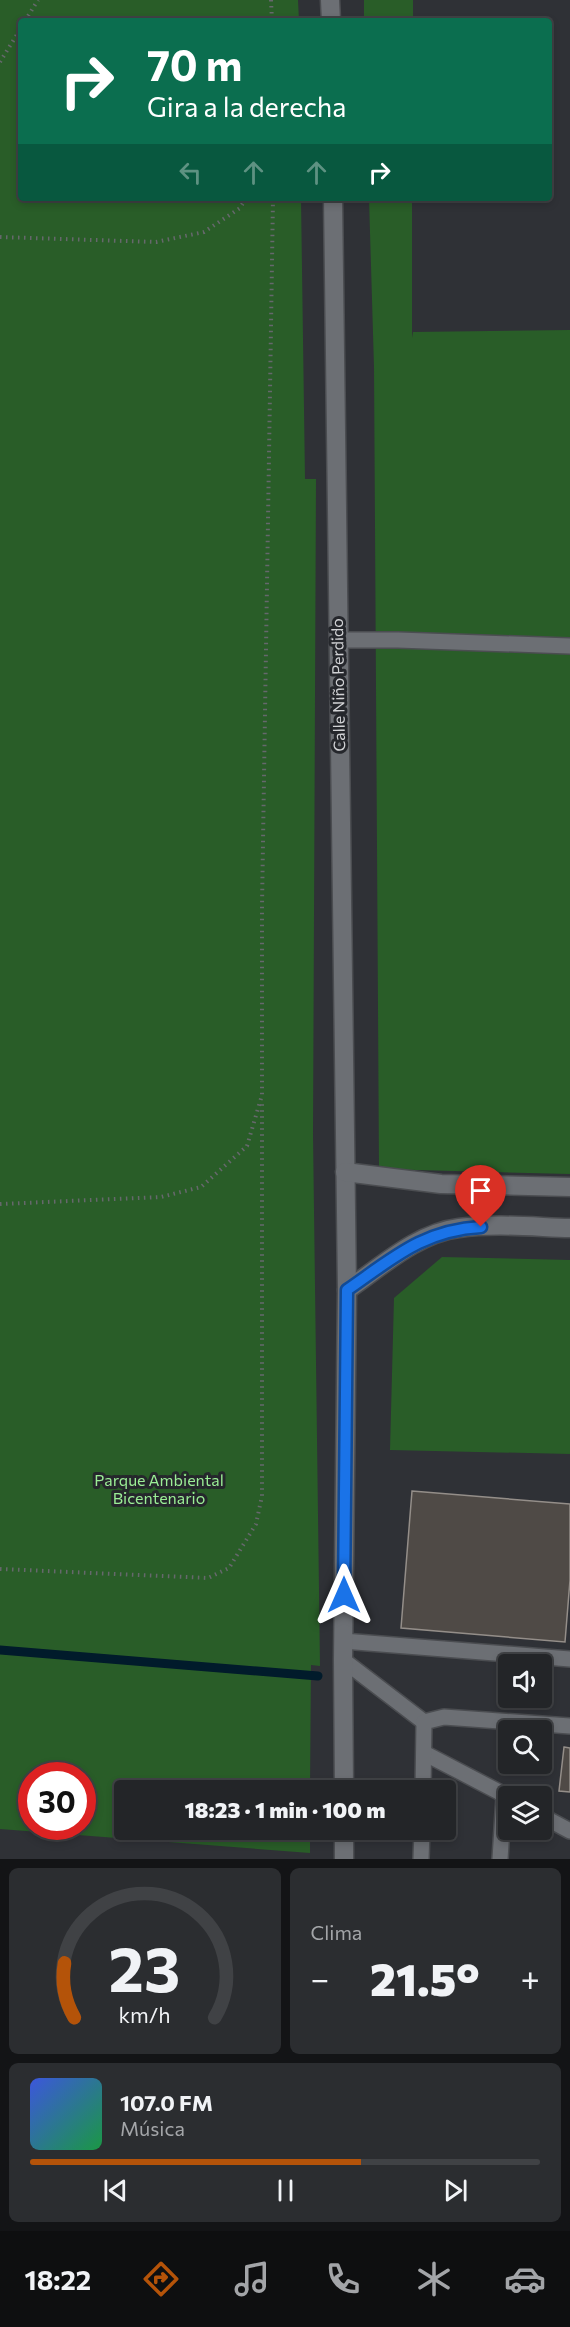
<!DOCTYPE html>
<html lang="es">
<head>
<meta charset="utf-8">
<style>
  :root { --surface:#232528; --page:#2b2d30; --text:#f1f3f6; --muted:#a3a5a8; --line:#404245; --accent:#b45309 }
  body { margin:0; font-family:Commissioner,sans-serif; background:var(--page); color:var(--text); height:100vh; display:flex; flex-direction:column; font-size:22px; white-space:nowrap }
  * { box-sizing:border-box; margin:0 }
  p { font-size:20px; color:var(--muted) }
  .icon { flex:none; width:33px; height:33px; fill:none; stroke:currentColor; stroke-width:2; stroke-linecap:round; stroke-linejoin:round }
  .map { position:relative; height:1859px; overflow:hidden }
  .side { display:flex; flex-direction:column; gap:9px; padding:9px; background:#131416; flex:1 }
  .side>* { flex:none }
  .banner { position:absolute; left:18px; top:18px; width:534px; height:183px; border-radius:6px; box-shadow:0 3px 9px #0003,0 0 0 2px var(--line); background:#0b6e4f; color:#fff; overflow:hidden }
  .tools { position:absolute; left:498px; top:1654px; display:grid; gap:12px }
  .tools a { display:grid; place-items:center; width:54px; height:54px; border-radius:6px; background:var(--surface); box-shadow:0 3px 9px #0003,0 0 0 2px var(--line); font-size:30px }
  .speed { position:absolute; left:18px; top:1762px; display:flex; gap:12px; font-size:30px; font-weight:700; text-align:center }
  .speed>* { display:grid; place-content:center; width:78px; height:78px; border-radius:50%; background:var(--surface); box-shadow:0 3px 9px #0003,0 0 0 2px var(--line); line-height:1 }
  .speed .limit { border:9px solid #d22; background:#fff; color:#111 }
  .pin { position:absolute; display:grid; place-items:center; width:51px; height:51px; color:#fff; margin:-62px -26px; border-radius:50% 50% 50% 0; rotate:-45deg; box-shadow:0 0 6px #0007 }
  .pin .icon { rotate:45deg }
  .me { position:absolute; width:66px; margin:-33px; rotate:0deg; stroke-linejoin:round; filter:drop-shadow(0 0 4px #0008) }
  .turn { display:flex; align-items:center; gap:21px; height:126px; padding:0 30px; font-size:27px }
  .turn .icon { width:78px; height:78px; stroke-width:2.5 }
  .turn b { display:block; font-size:42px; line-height:51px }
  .lanes { display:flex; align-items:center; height:57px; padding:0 30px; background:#0003; justify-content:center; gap:30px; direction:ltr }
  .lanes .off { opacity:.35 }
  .big { font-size:45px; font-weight:800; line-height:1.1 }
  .side .widget { flex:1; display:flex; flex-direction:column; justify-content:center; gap:9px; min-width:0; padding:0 21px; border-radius:9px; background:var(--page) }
  .side .dial { align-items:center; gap:0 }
  .dial svg { height:156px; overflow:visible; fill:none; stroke:var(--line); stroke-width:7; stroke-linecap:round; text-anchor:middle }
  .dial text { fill:var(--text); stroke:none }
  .song { display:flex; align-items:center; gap:18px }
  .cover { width:72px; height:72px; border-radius:9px; background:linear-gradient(135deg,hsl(230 70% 55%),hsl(140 70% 35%)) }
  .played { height:6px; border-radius:3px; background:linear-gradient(90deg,var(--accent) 65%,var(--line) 65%) }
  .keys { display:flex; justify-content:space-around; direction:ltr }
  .heat { display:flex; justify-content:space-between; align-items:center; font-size:33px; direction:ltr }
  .side .tiles { flex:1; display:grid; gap:9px; grid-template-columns:1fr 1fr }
  .widget:last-child { grid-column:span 2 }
  .trip { position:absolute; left:114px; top:1780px; width:342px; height:60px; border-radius:6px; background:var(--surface); box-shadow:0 3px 9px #0003,0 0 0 2px var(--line); font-weight:800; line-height:60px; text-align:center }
  .tab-bar { display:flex; height:96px; justify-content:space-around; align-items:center; background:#0e0f10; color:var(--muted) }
  .tab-bar .icon { width:42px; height:42px }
  .tab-bar .selected { color:var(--accent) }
  .tab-bar b { font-size:27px; color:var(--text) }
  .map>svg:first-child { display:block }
  .green { fill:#295d28; fill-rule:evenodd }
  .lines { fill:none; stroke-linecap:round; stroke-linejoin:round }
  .stream { stroke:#011b2b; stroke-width:9 }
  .building { fill:#4f4a46; stroke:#948e89; stroke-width:1.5 }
  .service-casing { stroke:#4b4d51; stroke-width:18 }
  .minor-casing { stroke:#4b4d51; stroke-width:21 }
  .path { stroke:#66686c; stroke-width:4; stroke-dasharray:1.5 4.5; stroke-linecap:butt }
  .service { stroke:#6c6f74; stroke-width:15 }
  .minor { stroke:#6c6f74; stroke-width:18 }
  .route-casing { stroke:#114b97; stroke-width:15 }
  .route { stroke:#1a73e8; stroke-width:10 }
  .labels { text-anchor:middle; stroke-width:6; stroke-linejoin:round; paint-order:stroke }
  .street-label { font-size:16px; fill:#d1d2d5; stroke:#25272c }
  .park-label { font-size:16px; fill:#9bee96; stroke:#25272c }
</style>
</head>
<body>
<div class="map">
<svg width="570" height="1859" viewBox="0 0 570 1859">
  <rect width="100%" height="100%" fill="#2f3136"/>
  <g class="green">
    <path d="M0 0H298L299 21H21V198H301L305 479H316L313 1134 320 1666 311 1665 310 1791H124V1830H310V1853L0 1829ZM32 1776H82V1827H32Z"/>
    <rect x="364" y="0" width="49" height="21"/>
    <polygon points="369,198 412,198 412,338 413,332 570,330 570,1174 379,1169 374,367"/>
    <polygon points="442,1257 570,1260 570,1454 390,1450 394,1298"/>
  </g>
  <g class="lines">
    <polyline class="stream" points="0,1650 318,1676"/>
  </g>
  <g class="building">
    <polygon points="412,1491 570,1504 570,1580 565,1642 401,1628"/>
    <polygon points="564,1747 570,1748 570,1792 559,1791"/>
  </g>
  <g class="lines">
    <defs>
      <g id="service">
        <polyline points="338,640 398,640 570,646"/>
        <polyline points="343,1641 570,1659"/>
        <polyline points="343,1660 424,1722"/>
        <polyline points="424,1753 499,1792 504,1797 500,1859"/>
        <polyline points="423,1791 424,1722 444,1717 570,1726"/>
        <polyline points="542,1816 570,1831"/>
        <polyline points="421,1859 422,1830"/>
      </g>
      <g id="minor">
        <polyline points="330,0 331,21"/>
        <polyline points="333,198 347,1290 343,1660 344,1791"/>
        <polyline points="345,1172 441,1184 570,1187"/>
        <path d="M347 1290C381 1267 417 1233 459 1228 495 1223 534 1227 570 1228"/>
        <polyline points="344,1830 344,1859"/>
      </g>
    </defs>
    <use href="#service" class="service-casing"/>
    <use href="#minor" class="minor-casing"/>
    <g class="path">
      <polyline points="271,0 272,21"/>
      <polyline points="25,21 38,0"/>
      <polyline points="0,62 21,28"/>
      <polyline points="0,237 156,242 204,232 240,208 246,198"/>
      <polyline points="0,1204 161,1197 201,1187 247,1146 262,1095 262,907 273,198"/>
      <polyline points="0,1569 208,1578 229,1568 256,1524 262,1496 262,1100"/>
    </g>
    <use href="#service" class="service"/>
    <use href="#minor" class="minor"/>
  </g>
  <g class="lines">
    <defs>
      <path id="route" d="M344 1595 347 1290C392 1259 423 1230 481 1227"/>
    </defs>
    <use href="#route" class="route-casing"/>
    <use href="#route" class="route"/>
  </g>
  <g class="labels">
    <g class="street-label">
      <text transform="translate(338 685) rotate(-91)" y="6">Calle Niño Perdido</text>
    </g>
    <g class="park-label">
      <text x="159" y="1486">Parque Ambiental<tspan x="159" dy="18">Bicentenario</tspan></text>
    </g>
  </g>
</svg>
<div class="tools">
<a><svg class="icon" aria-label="sound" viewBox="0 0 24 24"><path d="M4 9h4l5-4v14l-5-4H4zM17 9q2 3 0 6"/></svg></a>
<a><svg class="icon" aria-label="search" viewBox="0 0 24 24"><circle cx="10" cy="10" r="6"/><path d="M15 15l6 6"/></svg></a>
<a><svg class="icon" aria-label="layers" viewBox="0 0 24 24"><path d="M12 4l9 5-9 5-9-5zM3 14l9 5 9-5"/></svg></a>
</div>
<div class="speed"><div class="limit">30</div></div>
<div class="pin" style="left:481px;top:1227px;background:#d93025"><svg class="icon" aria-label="arrive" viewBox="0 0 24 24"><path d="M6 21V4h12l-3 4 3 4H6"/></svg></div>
<svg class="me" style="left:344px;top:1595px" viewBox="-20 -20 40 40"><path d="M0-17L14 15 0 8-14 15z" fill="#1a73e8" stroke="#fff" stroke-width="4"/></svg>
<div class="trip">18:23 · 1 min · 100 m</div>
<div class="banner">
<div class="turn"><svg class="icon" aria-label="right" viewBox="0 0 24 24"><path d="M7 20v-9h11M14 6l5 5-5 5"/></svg><div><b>70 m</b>Gira a la derecha</div></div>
<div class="lanes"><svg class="icon off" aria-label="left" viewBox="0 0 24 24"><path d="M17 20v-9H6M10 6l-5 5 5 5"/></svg><svg class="icon off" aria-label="ahead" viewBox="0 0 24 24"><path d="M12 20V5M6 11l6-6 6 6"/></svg><svg class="icon off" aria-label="ahead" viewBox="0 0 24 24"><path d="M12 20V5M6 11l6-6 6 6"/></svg><svg class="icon" aria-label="right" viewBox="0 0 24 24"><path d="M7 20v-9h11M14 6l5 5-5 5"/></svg></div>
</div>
</div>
<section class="side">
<div class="tiles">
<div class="widget dial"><svg viewBox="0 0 100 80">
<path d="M14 69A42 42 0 1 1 86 69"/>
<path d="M14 69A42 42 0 0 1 9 41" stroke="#b45309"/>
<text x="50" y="56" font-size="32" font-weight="700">23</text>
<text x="50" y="72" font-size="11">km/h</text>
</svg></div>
<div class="widget"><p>Clima</p>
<div class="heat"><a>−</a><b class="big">21.5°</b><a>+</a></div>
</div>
<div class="widget">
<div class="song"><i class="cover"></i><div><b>107.0 FM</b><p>Música</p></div></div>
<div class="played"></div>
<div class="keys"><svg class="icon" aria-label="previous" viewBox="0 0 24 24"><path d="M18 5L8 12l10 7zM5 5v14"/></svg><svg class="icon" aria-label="pause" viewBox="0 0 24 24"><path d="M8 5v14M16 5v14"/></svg><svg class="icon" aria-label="next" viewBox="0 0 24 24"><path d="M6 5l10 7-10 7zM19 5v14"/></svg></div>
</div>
</div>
</section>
<nav class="tab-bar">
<b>18:22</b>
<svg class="icon selected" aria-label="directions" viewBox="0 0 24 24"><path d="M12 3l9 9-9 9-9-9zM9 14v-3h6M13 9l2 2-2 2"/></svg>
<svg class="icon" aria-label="music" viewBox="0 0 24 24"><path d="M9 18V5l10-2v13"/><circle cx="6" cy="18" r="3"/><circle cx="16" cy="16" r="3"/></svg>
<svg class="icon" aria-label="phone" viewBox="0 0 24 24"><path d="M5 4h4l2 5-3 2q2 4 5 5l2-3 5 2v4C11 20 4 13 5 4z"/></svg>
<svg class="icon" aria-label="climate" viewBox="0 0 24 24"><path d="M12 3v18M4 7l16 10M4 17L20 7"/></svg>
<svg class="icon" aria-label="car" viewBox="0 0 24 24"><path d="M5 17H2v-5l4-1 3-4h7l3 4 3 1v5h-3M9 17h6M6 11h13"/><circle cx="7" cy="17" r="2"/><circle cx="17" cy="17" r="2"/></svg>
</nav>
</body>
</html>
